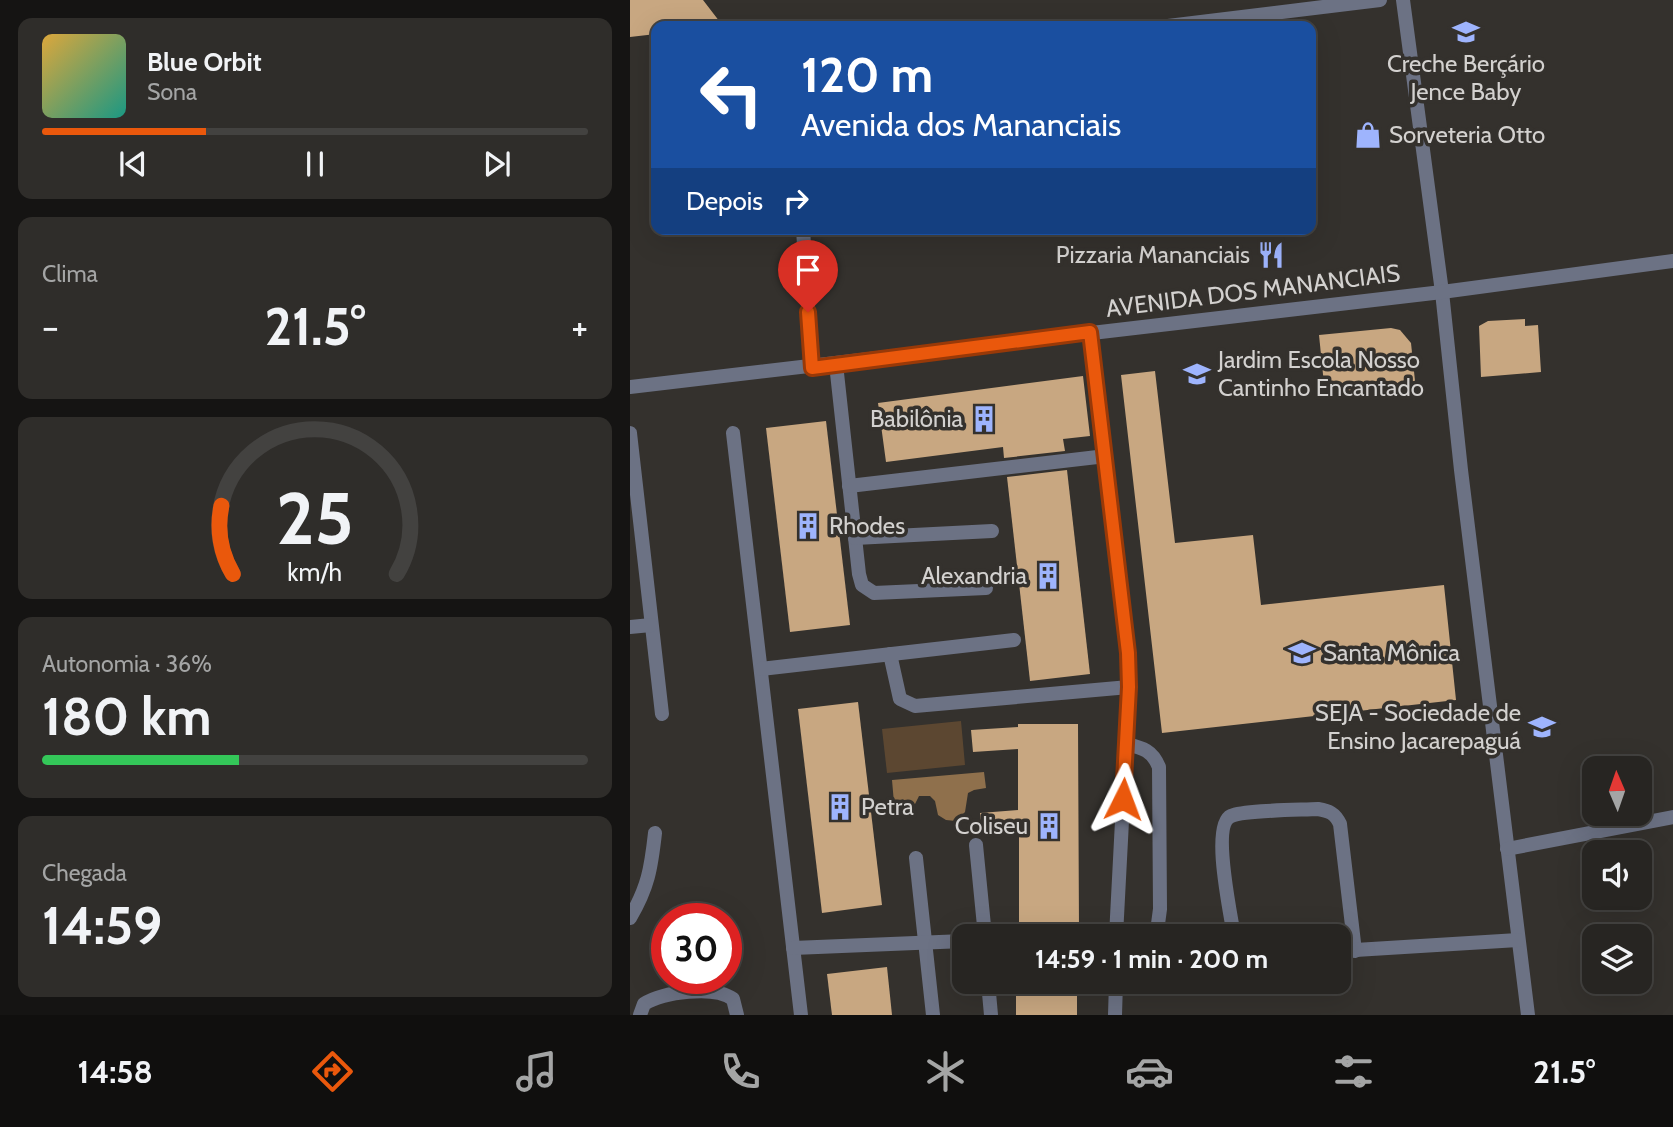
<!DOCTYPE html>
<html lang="pt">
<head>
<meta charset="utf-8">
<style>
  :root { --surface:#272522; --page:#2f2d2a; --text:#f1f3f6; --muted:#a4a5a5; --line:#434240; --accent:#ea580c }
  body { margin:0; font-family:Cabin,sans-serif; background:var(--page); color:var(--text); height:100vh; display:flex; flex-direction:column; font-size:26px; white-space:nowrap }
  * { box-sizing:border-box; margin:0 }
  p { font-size:23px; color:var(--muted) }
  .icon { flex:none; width:38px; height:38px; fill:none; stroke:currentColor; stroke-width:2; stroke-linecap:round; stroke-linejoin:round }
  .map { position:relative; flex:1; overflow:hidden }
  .details { display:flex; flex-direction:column; gap:18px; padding:18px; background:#151413; width:630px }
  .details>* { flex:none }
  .hud { position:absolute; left:21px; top:21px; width:665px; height:214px; border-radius:14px; box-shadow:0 7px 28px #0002,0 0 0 2px var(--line); background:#1a4fa0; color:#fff; overflow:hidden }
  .needle { width:46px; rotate:358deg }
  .buttons { position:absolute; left:952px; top:756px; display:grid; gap:14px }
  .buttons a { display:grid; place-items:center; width:70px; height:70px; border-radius:14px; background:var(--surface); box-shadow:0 7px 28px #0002,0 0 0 2px var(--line); font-size:35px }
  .speed { position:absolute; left:21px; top:903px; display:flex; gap:14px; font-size:35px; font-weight:700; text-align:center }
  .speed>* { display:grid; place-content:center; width:91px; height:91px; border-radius:50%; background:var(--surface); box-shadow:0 7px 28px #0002,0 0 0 2px var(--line); line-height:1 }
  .speed .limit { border:10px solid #d22; background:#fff; color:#111 }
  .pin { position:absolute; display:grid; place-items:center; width:60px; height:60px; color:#fff; margin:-72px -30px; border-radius:50% 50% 50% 0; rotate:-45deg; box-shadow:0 0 7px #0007 }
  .pin .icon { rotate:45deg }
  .me { position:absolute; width:77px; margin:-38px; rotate:3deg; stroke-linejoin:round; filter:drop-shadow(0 0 5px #0008) }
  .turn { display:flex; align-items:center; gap:24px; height:147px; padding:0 35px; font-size:32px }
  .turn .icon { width:91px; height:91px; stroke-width:2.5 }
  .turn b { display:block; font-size:49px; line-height:60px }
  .then { display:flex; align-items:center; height:66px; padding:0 35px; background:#0003; gap:14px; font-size:26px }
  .big { font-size:52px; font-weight:700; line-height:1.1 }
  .details .tile { flex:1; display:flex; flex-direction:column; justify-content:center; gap:10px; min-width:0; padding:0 24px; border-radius:14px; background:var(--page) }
  .details .dial { align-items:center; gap:0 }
  .dial svg { height:182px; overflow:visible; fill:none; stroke:var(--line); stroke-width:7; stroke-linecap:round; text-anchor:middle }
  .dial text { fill:var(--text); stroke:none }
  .song { display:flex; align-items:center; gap:21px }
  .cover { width:84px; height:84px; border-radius:10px; background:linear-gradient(135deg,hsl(40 70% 55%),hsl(170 70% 35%)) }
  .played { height:7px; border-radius:4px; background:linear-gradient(90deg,var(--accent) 30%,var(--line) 30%) }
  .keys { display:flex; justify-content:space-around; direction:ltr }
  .heat { display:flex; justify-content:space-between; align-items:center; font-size:38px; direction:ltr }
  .charge { height:10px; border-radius:5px; background:linear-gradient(90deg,#34c759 36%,var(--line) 0) }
  .trip { position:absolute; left:322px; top:924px; width:399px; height:70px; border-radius:14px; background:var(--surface); box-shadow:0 7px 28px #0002,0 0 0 2px var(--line); font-weight:700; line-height:70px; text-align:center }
  .menu { display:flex; height:112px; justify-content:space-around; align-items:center; background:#100f0e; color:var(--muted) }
  .menu .icon { width:49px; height:49px }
  .menu .on { color:var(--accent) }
  .menu b { font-size:32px; color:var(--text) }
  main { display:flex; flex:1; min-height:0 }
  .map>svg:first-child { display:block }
  .green { fill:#5c4731 }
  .water { fill:#8f704c }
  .building { fill:#c8a781 }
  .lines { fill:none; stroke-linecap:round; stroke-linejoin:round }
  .service { stroke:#6c7284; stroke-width:14 }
  .minor { stroke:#6c7284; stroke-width:14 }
  .tertiary { stroke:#6c7284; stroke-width:14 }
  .route-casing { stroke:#983908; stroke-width:18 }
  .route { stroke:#ea580c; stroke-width:12 }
  .labels { text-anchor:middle; stroke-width:7; stroke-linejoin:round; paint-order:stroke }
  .poi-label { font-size:24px; fill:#d3d1cf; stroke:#34312d; text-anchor:start }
  .street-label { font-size:24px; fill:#d3d1cf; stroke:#34312d }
</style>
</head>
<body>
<main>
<section class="details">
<div class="tile">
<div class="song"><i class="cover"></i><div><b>Blue Orbit</b><p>Sona</p></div></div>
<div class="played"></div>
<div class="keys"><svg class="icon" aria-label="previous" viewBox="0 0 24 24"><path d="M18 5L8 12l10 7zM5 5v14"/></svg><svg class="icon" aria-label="pause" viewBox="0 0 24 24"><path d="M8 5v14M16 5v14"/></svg><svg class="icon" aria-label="next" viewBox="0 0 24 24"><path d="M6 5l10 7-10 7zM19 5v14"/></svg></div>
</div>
<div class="tile"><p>Clima</p>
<div class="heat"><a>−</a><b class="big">21.5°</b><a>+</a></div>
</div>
<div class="tile dial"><svg viewBox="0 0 100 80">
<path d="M14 69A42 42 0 1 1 86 69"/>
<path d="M14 69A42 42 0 0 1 9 39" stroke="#ea580c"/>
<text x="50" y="56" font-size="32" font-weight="700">25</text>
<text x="50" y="72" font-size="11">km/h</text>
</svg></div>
<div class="tile"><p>Autonomia · 36%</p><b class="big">180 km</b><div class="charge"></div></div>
<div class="tile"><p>Chegada</p><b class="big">14:59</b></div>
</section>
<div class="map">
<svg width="1043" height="1015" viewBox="0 0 1043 1015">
  <rect width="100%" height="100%" fill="#34312d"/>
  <polygon class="green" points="331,721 335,765 257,773 252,729"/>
  <polygon class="water" points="354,772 356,788 344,790 338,793 335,812 326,821 316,820 308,815 305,801 300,796 289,796 283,808 274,811 264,803 262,780"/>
  <g class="building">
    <polygon points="0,0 73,0 93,26 26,26 26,34 0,37"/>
    <polygon points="895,319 895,326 908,325 911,372 851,377 849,326 858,321"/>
    <polygon points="761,328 770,330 781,343 785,381 695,394 689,335"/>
    <polygon points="525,371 545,543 623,535 631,605 814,585 826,700 532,733 491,375"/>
    <polygon points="453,376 460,436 433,439 435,451 374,458 373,447 256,462 248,403"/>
    <polygon points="196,421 220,625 160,632 136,428"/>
    <polygon points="437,470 460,674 400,681 377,477"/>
    <polygon points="228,702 252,905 192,913 168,709"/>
    <polygon points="388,724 448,724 449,929 389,929 389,832 352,834 350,813 388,810 388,749 343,752 341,730 388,727"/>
    <polygon points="257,967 262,1015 202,1015 197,974"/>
    <rect x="386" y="982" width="61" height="33"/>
  </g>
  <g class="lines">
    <g class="service">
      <polyline points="0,433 32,714"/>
      <polyline points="0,627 21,625"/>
      <path d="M0 918C18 887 21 869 25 833"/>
      <path d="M10 1015 14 1004C33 992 84 985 103 999L107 1015"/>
    </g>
    <g class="minor">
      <polyline points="773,0 812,292 831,470 898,1015"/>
      <polyline points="538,26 750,0"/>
      <polyline points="173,229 182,367"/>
      <polyline points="460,333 498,653 499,687 486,936"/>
      <polyline points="206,364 229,574 232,585 244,593 356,588"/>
      <polyline points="103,433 171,1015"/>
      <polyline points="219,486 476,456"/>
      <polyline points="225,538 362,531"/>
      <polyline points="260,654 270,699 285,706 499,687"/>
      <polyline points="131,669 384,640"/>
      <path d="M496 744C513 748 522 750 529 767L530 909 528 924 521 936"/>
      <polyline points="346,845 355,936"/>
      <polyline points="877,849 1043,817"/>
      <polyline points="286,858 303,1015"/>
      <path d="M604 936C601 915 581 825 601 816 615 810 670 810 688 809 699 811 705 813 710 824L725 951"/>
      <polyline points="163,948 334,941"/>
      <polyline points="709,951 888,940"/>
      <polyline points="358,982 361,1015"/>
      <polyline points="485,1015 486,982"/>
    </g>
    <polyline class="tertiary" points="0,387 812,292 1043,261"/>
  </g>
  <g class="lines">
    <defs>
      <polyline id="route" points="178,312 182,368 460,332 498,653 499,687 493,799"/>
    </defs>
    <use href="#route" class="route-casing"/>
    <use href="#route" class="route"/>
  </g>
  <defs>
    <symbol id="school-bare" viewBox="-9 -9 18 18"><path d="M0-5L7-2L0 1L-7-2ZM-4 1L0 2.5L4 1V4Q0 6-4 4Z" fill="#9eb4fd" stroke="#34312d" stroke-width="2.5" paint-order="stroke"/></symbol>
    <symbol id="shop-bare" viewBox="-9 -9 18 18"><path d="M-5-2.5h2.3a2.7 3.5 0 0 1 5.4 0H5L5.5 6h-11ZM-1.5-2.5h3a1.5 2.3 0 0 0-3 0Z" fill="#9eb4fd" stroke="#34312d" stroke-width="2.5" paint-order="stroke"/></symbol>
    <symbol id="restaurant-bare" viewBox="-9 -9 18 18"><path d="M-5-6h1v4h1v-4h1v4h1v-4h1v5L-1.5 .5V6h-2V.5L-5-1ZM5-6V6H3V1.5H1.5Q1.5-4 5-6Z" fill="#9eb4fd" stroke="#34312d" stroke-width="2.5" paint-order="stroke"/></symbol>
    <symbol id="building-bare" viewBox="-9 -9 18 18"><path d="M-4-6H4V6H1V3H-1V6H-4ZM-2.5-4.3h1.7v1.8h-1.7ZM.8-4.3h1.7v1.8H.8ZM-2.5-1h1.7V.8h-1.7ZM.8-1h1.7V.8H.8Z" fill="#9eb4fd" stroke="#34312d" stroke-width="2.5" paint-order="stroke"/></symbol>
  </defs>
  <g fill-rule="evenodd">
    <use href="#school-bare" x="817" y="13" width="38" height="38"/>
    <use href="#shop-bare" x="719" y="116" width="38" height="38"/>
    <use href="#restaurant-bare" x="622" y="236" width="38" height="38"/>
    <use href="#school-bare" x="548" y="355" width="38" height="38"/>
    <use href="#building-bare" x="335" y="400" width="38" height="38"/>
    <use href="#building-bare" x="159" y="507" width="38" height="38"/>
    <use href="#building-bare" x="399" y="557" width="38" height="38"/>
    <use href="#school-bare" x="653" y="634" width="38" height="38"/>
    <use href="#school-bare" x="893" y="708" width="38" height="38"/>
    <use href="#building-bare" x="191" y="788" width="38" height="38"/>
    <use href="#building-bare" x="400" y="807" width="38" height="38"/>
  </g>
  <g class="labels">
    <g class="poi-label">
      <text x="836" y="72" text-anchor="middle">Creche Berçário<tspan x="836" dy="28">Jence Baby</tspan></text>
      <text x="759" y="143">Sorveteria Otto</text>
      <text x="620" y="263" text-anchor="end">Pizzaria Mananciais</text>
      <text x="588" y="368">Jardim Escola Nosso<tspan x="588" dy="28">Cantinho Encantado</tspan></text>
      <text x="333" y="427" text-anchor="end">Babilônia</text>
      <text x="199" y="534">Rhodes</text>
      <text x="397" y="584" text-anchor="end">Alexandria</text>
      <text x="693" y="661">Santa Mônica</text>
      <text x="891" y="721" text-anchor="end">SEJA - Sociedade de<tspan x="891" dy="28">Ensino Jacarepaguá</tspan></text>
      <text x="231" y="815">Petra</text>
      <text x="398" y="834" text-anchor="end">Coliseu</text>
    </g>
    <g class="street-label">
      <text transform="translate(623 291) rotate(-7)" y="8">AVENIDA DOS MANANCIAIS</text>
    </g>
  </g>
</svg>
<div class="buttons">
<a><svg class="needle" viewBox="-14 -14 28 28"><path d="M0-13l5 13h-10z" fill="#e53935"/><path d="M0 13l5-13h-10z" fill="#a4a5a5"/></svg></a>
<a><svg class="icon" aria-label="sound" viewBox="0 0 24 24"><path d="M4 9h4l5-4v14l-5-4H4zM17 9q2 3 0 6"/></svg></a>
<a><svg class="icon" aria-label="layers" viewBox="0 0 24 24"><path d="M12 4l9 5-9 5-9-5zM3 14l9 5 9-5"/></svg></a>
</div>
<div class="speed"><div class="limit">30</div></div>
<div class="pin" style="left:178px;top:312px;background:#d93025"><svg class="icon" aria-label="arrive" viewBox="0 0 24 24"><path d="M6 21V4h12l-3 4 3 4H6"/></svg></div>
<svg class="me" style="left:493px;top:799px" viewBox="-20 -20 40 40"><path d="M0-17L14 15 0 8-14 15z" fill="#ea580c" stroke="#fff" stroke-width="4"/></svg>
<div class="trip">14:59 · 1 min · 200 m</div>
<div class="hud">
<div class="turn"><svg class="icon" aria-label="left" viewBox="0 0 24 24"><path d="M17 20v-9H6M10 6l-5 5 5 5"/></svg><div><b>120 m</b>Avenida dos Mananciais</div></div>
<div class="then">Depois<svg class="icon" aria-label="right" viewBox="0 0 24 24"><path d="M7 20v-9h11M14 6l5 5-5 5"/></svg></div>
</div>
</div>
</main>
<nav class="menu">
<b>14:58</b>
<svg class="icon on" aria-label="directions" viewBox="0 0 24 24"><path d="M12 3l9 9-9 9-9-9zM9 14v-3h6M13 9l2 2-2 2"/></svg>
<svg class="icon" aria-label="music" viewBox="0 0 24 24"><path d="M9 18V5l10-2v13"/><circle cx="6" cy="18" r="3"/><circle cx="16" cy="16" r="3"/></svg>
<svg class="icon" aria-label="phone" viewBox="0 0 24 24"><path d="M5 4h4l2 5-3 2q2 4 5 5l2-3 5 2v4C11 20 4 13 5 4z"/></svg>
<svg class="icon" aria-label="climate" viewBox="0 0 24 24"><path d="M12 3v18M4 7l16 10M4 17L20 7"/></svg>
<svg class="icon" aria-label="car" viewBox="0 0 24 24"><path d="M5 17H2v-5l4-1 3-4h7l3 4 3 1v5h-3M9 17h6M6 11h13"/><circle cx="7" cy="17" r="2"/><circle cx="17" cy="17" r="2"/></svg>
<svg class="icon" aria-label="filters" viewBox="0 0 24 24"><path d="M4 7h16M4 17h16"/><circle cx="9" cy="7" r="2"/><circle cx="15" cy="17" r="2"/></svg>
<b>21.5°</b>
</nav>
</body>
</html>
